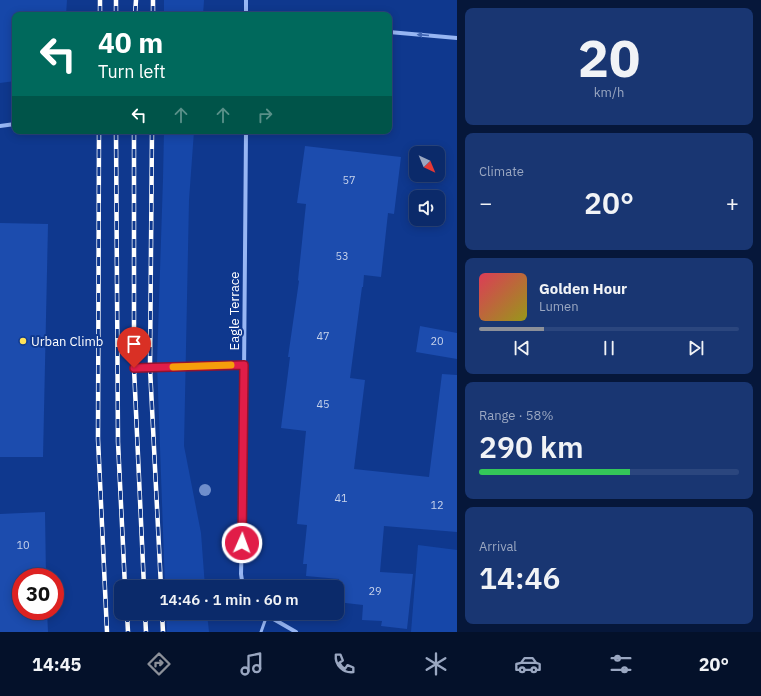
<!DOCTYPE html>
<html lang="en">
<head>
<meta charset="utf-8">
<style>
  :root { --surface:#0b2a6a; --page:#193672; --text:#f1f3f6; --muted:#9aa7c1; --line:#2b467e; --accent:#8c9099 }
  body { margin:0; font-family:"IBM Plex Sans",sans-serif; background:var(--page); color:var(--text); height:100vh; display:flex; flex-direction:column; font-size:15px; white-space:nowrap }
  * { box-sizing:border-box; margin:0 }
  p { font-size:13px; color:var(--muted) }
  .icon { flex:none; width:22px; height:22px; fill:none; stroke:currentColor; stroke-width:2; stroke-linecap:round; stroke-linejoin:round }
  .map { position:relative; flex:1; overflow:hidden }
  .details { display:flex; flex-direction:column; gap:8px; padding:8px; background:#06173a; width:304px }
  .details>* { flex:none }
  .guide { position:absolute; left:12px; top:12px; width:380px; height:122px; border-radius:8px; box-shadow:0 2px 10px #0003,0 0 0 1px var(--line); background:#00695c; color:#fff; overflow:hidden }
  .needle { width:26px; rotate:136deg }
  .tools { position:absolute; left:409px; top:146px; display:grid; gap:8px }
  .tools a { display:grid; place-items:center; width:36px; height:36px; border-radius:8px; background:var(--surface); box-shadow:0 2px 10px #0003,0 0 0 1px var(--line); font-size:20px }
  .speed { position:absolute; left:12px; top:568px; display:flex; gap:8px; font-size:20px; font-weight:700; text-align:center }
  .speed>* { display:grid; place-content:center; width:52px; height:52px; border-radius:50%; background:var(--surface); box-shadow:0 2px 10px #0003,0 0 0 1px var(--line); line-height:1 }
  .speed .limit { border:6px solid #d22; background:#fff; color:#111 }
  .pin { position:absolute; display:grid; place-items:center; width:34px; height:34px; color:#fff; margin:-41px -17px; border-radius:50% 50% 50% 0; rotate:-45deg; box-shadow:0 0 4px #0007 }
  .pin .icon { rotate:45deg }
  .me { position:absolute; width:44px; margin:-22px; rotate:2deg; stroke-linejoin:round; filter:drop-shadow(0 0 3px #0008) }
  .turn { display:flex; align-items:center; gap:14px; height:84px; padding:0 20px; font-size:18px }
  .turn .icon { width:52px; height:52px; stroke-width:2.5 }
  .turn b { display:block; font-size:28px; line-height:34px }
  .lanes { display:flex; align-items:center; height:38px; padding:0 20px; background:#0003; justify-content:center; gap:20px; direction:ltr }
  .lanes .off { opacity:.35 }
  .big { font-size:30px; font-weight:600; line-height:1.1 }
  .details .tile { flex:1; display:flex; flex-direction:column; justify-content:center; gap:6px; min-width:0; padding:0 14px; border-radius:8px; background:var(--page) }
  .details .dial { align-items:center; gap:0 }
  .dial b { font-size:52px; line-height:1 }
  .song { display:flex; align-items:center; gap:12px }
  .cover { width:48px; height:48px; border-radius:6px; background:linear-gradient(135deg,hsl(350 70% 55%),hsl(60 70% 35%)) }
  .played { height:4px; border-radius:2px; background:linear-gradient(90deg,var(--accent) 25%,var(--line) 25%) }
  .keys { display:flex; justify-content:space-around; direction:ltr }
  .heat { display:flex; justify-content:space-between; align-items:center; font-size:22px; direction:ltr }
  .charge { height:6px; border-radius:3px; background:linear-gradient(90deg,#34c759 58%,var(--line) 0) }
  .trip { position:absolute; left:114px; top:580px; width:230px; height:40px; border-radius:8px; background:var(--surface); box-shadow:0 2px 10px #0003,0 0 0 1px var(--line); font-weight:600; line-height:40px; text-align:center }
  .tabs { display:flex; height:64px; justify-content:space-around; align-items:center; background:#04112a; color:var(--muted) }
  .tabs .icon { width:28px; height:28px }
  .tabs .current { color:var(--accent) }
  .tabs b { font-size:18px; color:var(--text) }
  main { display:flex; flex:1; min-height:0 }
  .map>svg:first-child { display:block }
  .green { fill:#1647a9 }
  .building { fill:#1c4cae }
  .lines { fill:none; stroke-linecap:round; stroke-linejoin:round }
  .lane { stroke:#97b6f3; stroke-width:3 }
  .street { stroke:#97b6f3; stroke-width:4 }
  .rail-casing { stroke:#fff; stroke-width:4.5 }
  .rail { stroke:#0f388e; stroke-width:3; stroke-dasharray:9; stroke-linecap:butt }
  .tree { fill:#6f8ecc }
  .oneway { fill:#3f64b1 }
  .route-casing { stroke:#92132f; stroke-width:10 }
  .route { stroke:#e11d48; stroke-width:7 }
  .slow { stroke:#f59e0b; stroke-width:7 }
  .poi-dot { fill:#ffe259; stroke:#0f388e; stroke-width:1.5 }
  .labels { text-anchor:middle; stroke-width:4; stroke-linejoin:round; paint-order:stroke }
  .number-label { font-size:11px; fill:#c6d2eb }
  .street-label { font-size:13px; fill:#fff; stroke:#0f388e }
  .poi-label { font-size:13px; fill:#fff; stroke:#0f388e; text-anchor:start }
</style>
</head>
<body>
<main>
<div class="map">
<svg width="457" height="632" viewBox="0 0 457 632">
  <rect width="100%" height="100%" fill="#0f388e"/>
  <g class="green">
    <polygon points="0,0 67,0 66,15 15,15 15,81 0,83"/>
    <polygon points="164,0 204,0 203,15 164,15"/>
    <polygon points="164,131 194,131 189,200 184,446 201,533 205,587 165,587 157,363 163,179"/>
    <polygon points="418,545 457,550 457,632 411,632"/>
    <polygon points="166,613 207,613 209,632 167,632"/>
  </g>
  <g class="building">
    <polygon points="305,146 401,157 394,214 388,213 381,277 364,275 363,287 362,287 350,378 365,380 354,469 429,477 442,374 457,375 457,532 384,526 380,572 413,574 407,629 381,626 382,621 362,620 363,605 337,602 339,579 306,576 307,564 303,564 307,525 297,524 306,431 281,428 290,357 288,357 299,281 298,280 306,204 297,203"/>
    <polygon points="0,223 48,224 43,457 0,457"/>
    <polygon points="420,326 457,333 457,359 416,352"/>
    <polygon points="45,512 46,577 21,577 21,611 47,611 48,632 0,632 0,514"/>
  </g>
  <g class="lines">
    <g class="lane">
      <polyline points="134,368 244,365"/>
      <polyline points="261,632 267,615"/>
    </g>
    <g class="street">
      <polyline points="246,0 246,15"/>
      <polyline points="389,32 457,38"/>
      <polyline points="0,126 15,124"/>
      <polyline points="243,587 241,574 243,497 246,131"/>
      <polyline points="263,613 296,632"/>
    </g>
    <defs>
      <g id="rail">
        <polyline points="100,15 100,0"/>
        <polyline points="116,15 116,0"/>
        <polyline points="135,15 136,0"/>
        <polyline points="153,15 153,0"/>
        <polyline points="99,131 98,439 107,632"/>
        <polyline points="116,131 118,442 125,587"/>
        <polyline points="134,131 134,368 144,587"/>
        <polyline points="152,131 150,368 161,587"/>
        <polyline points="127,613 128,632"/>
        <polyline points="145,613 146,632"/>
        <polyline points="162,613 163,632"/>
      </g>
    </defs>
    <use href="#rail" class="rail-casing"/>
    <use href="#rail" class="rail"/>
  </g>
  <circle class="tree" cx="205" cy="490" r="6"/>
  <defs><path id="oneway-solid" d="M-6-.8H1V-3.2L6.5 0L1 3.2V.8H-6Z"/></defs>
  <use class="oneway" href="#oneway-solid" transform="translate(423 35) rotate(-175)"/>
  <g class="lines">
    <defs>
      <polyline id="route" points="134,368 244,365 242,543"/>
    </defs>
    <use href="#route" class="route-casing"/>
    <use href="#route" class="route"/>
    <polyline class="slow" points="173,367 231,365"/>
  </g>
  <circle class="poi-dot" cx="23" cy="341" r="4"/>
  <g class="labels">
    <g class="number-label">
      <text x="349" y="184">57</text>
      <text x="342" y="260">53</text>
      <text x="323" y="340">47</text>
      <text x="437" y="345">20</text>
      <text x="323" y="408">45</text>
      <text x="341" y="502">41</text>
      <text x="437" y="509">12</text>
      <text x="23" y="549">10</text>
      <text x="375" y="595">29</text>
    </g>
    <g class="street-label">
      <text transform="translate(234 311) rotate(-90)" y="5">Eagle Terrace</text>
    </g>
    <g class="poi-label">
      <text x="31" y="346">Urban Climb</text>
    </g>
  </g>
</svg>
<div class="tools">
<a><svg class="needle" viewBox="-14 -14 28 28"><path d="M0-13l5 13h-10z" fill="#e53935"/><path d="M0 13l5-13h-10z" fill="#9aa7c1"/></svg></a>
<a><svg class="icon" aria-label="sound" viewBox="0 0 24 24"><path d="M4 9h4l5-4v14l-5-4H4zM17 9q2 3 0 6"/></svg></a>
</div>
<div class="speed"><div class="limit">30</div></div>
<div class="pin" style="left:134px;top:368px;background:#d93025"><svg class="icon" aria-label="arrive" viewBox="0 0 24 24"><path d="M6 21V4h12l-3 4 3 4H6"/></svg></div>
<svg class="me" style="left:242px;top:543px" viewBox="-20 -20 40 40"><circle r="17" fill="#e11d48" stroke="#fff" stroke-width="3"/><path d="M0-11L8 9 0 5-8 9z" fill="#fff"/></svg>
<div class="trip">14:46 · 1 min · 60 m</div>
<div class="guide">
<div class="turn"><svg class="icon" aria-label="left" viewBox="0 0 24 24"><path d="M17 20v-9H6M10 6l-5 5 5 5"/></svg><div><b>40 m</b>Turn left</div></div>
<div class="lanes"><svg class="icon" aria-label="left" viewBox="0 0 24 24"><path d="M17 20v-9H6M10 6l-5 5 5 5"/></svg><svg class="icon off" aria-label="ahead" viewBox="0 0 24 24"><path d="M12 20V5M6 11l6-6 6 6"/></svg><svg class="icon off" aria-label="ahead" viewBox="0 0 24 24"><path d="M12 20V5M6 11l6-6 6 6"/></svg><svg class="icon off" aria-label="right" viewBox="0 0 24 24"><path d="M7 20v-9h11M14 6l5 5-5 5"/></svg></div>
</div>
</div>
<section class="details">
<div class="tile dial"><b>20</b><p>km/h</p></div>
<div class="tile"><p>Climate</p>
<div class="heat"><a>−</a><b class="big">20°</b><a>+</a></div>
</div>
<div class="tile">
<div class="song"><i class="cover"></i><div><b>Golden Hour</b><p>Lumen</p></div></div>
<div class="played"></div>
<div class="keys"><svg class="icon" aria-label="previous" viewBox="0 0 24 24"><path d="M18 5L8 12l10 7zM5 5v14"/></svg><svg class="icon" aria-label="pause" viewBox="0 0 24 24"><path d="M8 5v14M16 5v14"/></svg><svg class="icon" aria-label="next" viewBox="0 0 24 24"><path d="M6 5l10 7-10 7zM19 5v14"/></svg></div>
</div>
<div class="tile"><p>Range · 58%</p><b class="big">290 km</b><div class="charge"></div></div>
<div class="tile"><p>Arrival</p><b class="big">14:46</b></div>
</section>
</main>
<nav class="tabs">
<b>14:45</b>
<svg class="icon current" aria-label="directions" viewBox="0 0 24 24"><path d="M12 3l9 9-9 9-9-9zM9 14v-3h6M13 9l2 2-2 2"/></svg>
<svg class="icon" aria-label="music" viewBox="0 0 24 24"><path d="M9 18V5l10-2v13"/><circle cx="6" cy="18" r="3"/><circle cx="16" cy="16" r="3"/></svg>
<svg class="icon" aria-label="phone" viewBox="0 0 24 24"><path d="M5 4h4l2 5-3 2q2 4 5 5l2-3 5 2v4C11 20 4 13 5 4z"/></svg>
<svg class="icon" aria-label="climate" viewBox="0 0 24 24"><path d="M12 3v18M4 7l16 10M4 17L20 7"/></svg>
<svg class="icon" aria-label="car" viewBox="0 0 24 24"><path d="M5 17H2v-5l4-1 3-4h7l3 4 3 1v5h-3M9 17h6M6 11h13"/><circle cx="7" cy="17" r="2"/><circle cx="17" cy="17" r="2"/></svg>
<svg class="icon" aria-label="filters" viewBox="0 0 24 24"><path d="M4 7h16M4 17h16"/><circle cx="9" cy="7" r="2"/><circle cx="15" cy="17" r="2"/></svg>
<b>20°</b>
</nav>
</body>
</html>
